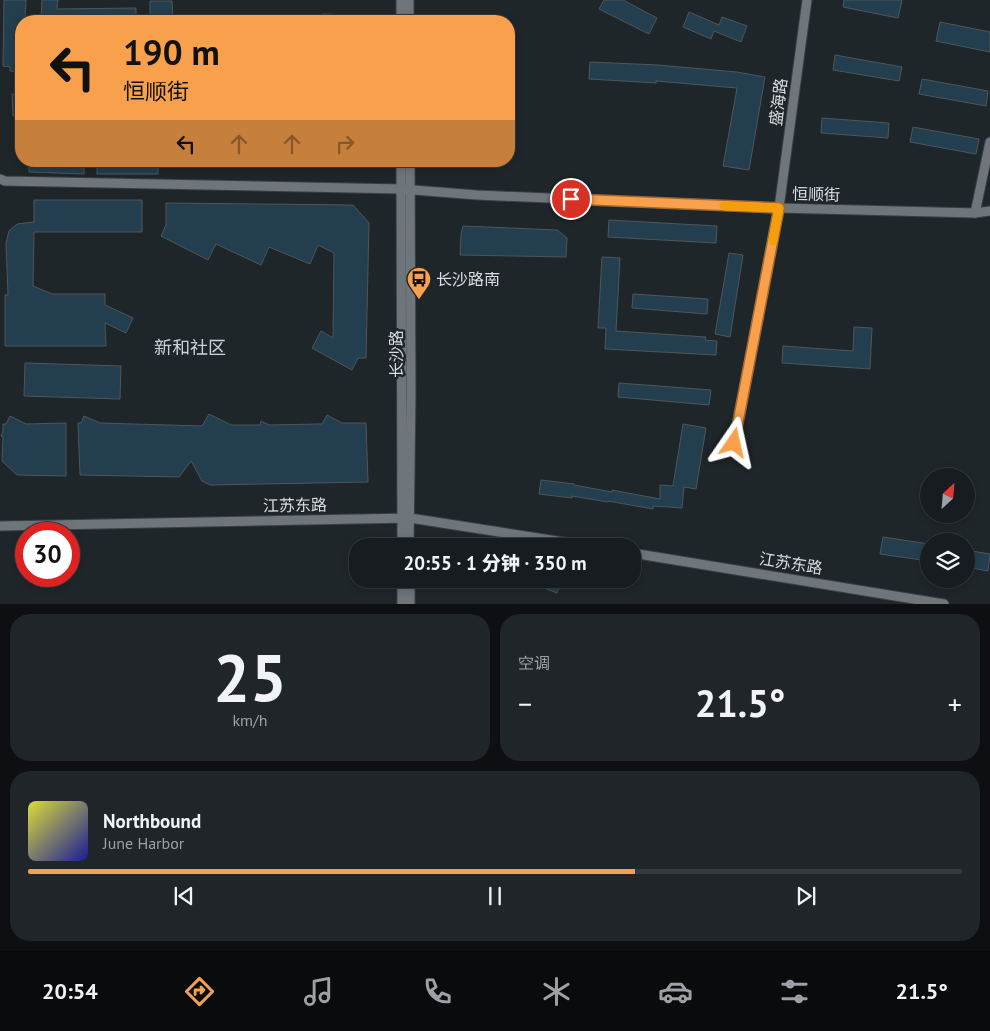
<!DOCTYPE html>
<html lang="zh">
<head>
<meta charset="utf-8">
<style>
  :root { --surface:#171c20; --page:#202529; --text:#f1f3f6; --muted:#9ea1a5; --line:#363a3e; --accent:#f9a04c }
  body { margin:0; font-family:"PT Sans","Noto Sans SC",sans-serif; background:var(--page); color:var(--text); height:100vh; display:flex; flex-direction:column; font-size:19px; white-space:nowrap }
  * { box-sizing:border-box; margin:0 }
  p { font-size:16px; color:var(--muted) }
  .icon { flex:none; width:28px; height:28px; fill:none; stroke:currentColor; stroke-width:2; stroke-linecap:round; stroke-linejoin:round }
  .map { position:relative; height:604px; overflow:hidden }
  .sheet { display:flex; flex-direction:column; gap:10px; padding:10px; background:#0d0f12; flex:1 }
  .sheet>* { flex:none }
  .banner { position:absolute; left:15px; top:15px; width:500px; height:152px; border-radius:20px; box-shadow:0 2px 8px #0003,0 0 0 1px var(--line); background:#f9a04c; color:#111; overflow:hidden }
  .needle { width:32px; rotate:26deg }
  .fabs { position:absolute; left:920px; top:468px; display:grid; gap:10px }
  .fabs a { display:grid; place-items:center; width:55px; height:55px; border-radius:50%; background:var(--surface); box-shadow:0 2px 8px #0003,0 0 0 1px var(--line); font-size:25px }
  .speed { position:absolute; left:15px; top:522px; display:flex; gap:10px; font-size:25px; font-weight:700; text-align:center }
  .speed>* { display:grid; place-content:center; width:65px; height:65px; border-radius:50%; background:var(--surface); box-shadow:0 2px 8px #0003,0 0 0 1px var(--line); line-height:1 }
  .speed .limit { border:8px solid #d22; background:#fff; color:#111 }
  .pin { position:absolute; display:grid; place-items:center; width:42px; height:42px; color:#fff; margin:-21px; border:2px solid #fff; border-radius:50%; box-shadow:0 1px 5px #0007 }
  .me { position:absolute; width:55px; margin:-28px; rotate:11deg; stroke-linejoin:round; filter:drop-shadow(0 0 4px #0008) }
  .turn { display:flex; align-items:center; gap:18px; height:105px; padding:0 25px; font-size:22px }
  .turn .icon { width:65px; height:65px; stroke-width:2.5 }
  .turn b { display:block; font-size:35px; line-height:42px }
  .lanes { display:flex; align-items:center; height:48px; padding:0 25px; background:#0003; justify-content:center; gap:25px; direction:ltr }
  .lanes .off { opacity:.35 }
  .big { font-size:38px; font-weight:800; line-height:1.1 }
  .sheet .widget { flex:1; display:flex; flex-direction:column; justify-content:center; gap:8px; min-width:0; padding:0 18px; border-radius:20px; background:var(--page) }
  .sheet .dial { align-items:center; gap:0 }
  .dial b { font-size:65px; line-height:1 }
  .song { display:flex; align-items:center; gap:15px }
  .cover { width:60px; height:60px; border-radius:8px; background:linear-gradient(135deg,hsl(60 70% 55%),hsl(240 70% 35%)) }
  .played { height:5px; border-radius:2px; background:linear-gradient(90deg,var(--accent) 65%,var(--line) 65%) }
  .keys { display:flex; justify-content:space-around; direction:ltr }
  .heat { display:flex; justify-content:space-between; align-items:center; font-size:28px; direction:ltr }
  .sheet .tiles { flex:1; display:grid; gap:10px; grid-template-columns:1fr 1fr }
  .widget:last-child { grid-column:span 2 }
  .trip { position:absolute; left:349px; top:538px; width:292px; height:50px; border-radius:20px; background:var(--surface); box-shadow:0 2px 8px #0003,0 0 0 1px var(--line); font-weight:800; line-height:50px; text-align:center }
  .tabs { display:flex; height:80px; justify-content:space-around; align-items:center; background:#090b0d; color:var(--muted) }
  .tabs .icon { width:35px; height:35px }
  .tabs .selected { color:var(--accent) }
  .tabs b { font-size:22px; color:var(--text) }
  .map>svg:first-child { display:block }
  .building { fill:#233e4e; stroke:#4e565b }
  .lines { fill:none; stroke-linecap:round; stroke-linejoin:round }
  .minor-casing { stroke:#3a4044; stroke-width:11 }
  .minor { stroke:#6e767c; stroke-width:9 }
  .route-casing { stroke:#a26831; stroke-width:12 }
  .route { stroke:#f9a04c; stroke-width:9 }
  .slow { stroke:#f59e0b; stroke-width:9 }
  .labels { text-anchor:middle; stroke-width:5; stroke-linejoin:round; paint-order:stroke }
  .street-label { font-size:16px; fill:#d9dde1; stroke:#1f262a }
  .poi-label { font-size:16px; fill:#d9dde1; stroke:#1f262a; text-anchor:start }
  .neighbourhood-label { font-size:18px; fill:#cad3d9; stroke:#1f262a }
</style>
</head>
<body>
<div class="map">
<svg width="990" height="604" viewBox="0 0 990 604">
  <rect width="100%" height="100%" fill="#1f262a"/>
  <g class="building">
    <polygon points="4,0 26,0 25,21 21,21 21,72 10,71 10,67 3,66"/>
    <polygon points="42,0 58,0 57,9 136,8 136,21 41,21"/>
    <polygon points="604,0 623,0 657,18 649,34 599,9"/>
    <polygon points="844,0 902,0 898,18 843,7"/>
    <polygon points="150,1 172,1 173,21 150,21"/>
    <polygon points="689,12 719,25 722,17 747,26 741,42 714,31 711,39 683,27"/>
    <polygon points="322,14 349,15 349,21 322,21"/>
    <polygon points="940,22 990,32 990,52 936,41"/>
    <polygon points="835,55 902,67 899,81 833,70"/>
    <polygon points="590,62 658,65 737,72 765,77 749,170 723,166 737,88 656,81 656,83 589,79"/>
    <polygon points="922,79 988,91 986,106 919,94"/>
    <polygon points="12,94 21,94 21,116 13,116"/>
    <polygon points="822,118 889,123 888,138 821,133"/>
    <polygon points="913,127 979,139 976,154 910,142"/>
    <polygon points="29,161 84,161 84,174 29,172"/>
    <rect x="97" y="161" width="61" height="13"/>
    <polygon points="34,200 142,200 142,232 34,232 33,286 52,294 105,294 105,305 133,318 126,333 105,323 106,346 5,346 5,295 8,295 6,243 9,231 17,224 34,222"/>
    <polygon points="166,203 353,205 369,223 366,358 358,358 352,370 312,348 321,331 333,338 334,253 318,245 310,264 269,247 261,265 216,244 208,260 161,236 166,225"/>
    <polygon points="609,220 717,226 716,243 608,237"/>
    <polygon points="463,226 557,230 567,238 566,257 460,255 461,234"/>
    <polygon points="729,253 743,255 730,337 715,334"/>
    <polygon points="602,257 620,258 616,331 706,337 705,340 717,341 716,355 605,349 606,328 598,328"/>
    <polygon points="633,294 708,299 707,314 632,308"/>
    <polygon points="854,327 872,328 870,369 782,363 783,346 853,351"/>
    <polygon points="25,363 121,366 120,399 24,396"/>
    <polygon points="619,383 711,390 709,405 618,397"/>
    <polygon points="209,414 231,425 260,425 261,421 269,425 319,424 322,424 327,415 342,423 366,423 368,482 210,485 202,481 191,461 179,477 80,475 78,423 81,423 84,416 100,423 202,426"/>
    <polygon points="10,416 26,424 66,423 66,476 17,475 2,461 3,437 1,436 3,431 3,424 6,424"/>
    <polygon points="683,424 706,428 696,489 684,487 682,508 653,506 653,509 608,501 608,502 572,496 572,498 539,494 541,480 574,484 574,485 612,492 612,490 660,499 660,485 673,486"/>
    <polygon points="883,537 929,544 929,561 880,554"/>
    <polygon points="966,550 990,554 988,571 966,567"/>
    <polygon points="542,579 562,579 557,593 539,586"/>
  </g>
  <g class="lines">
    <defs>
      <g id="minor">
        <polyline points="409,0 409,21"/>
        <polyline points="401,21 401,0"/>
        <polyline points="401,161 402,546"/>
        <polyline points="0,179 5,181 401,189 477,195 779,208 975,213 990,211"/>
        <polyline points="975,213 990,142"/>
        <polyline points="734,443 779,208 807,0"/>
        <polyline points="0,526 410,518 589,546"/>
        <polyline points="409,546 411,393 410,161"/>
        <polyline points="632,553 944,604"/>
        <polyline points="402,579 402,604"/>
        <polyline points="410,579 410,604"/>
      </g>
    </defs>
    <use href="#minor" class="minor-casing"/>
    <use href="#minor" class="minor"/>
  </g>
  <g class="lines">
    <defs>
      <polyline id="route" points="571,199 779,208 734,443"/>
    </defs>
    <use href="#route" class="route-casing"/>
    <use href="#route" class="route"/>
    <polyline class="slow" points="724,206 779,208 773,241"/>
  </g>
  <defs>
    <symbol id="bus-pin" viewBox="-11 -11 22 30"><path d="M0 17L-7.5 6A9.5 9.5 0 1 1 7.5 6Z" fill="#f9a04c" stroke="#1f262a"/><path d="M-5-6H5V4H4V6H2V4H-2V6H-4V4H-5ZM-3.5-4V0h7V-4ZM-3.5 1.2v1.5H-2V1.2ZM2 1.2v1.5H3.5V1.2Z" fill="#111"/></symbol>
  </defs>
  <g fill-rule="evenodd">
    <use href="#bus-pin" x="405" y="265" width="28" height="38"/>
  </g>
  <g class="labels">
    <g class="street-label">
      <text transform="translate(778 102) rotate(-83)" y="6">盛海路</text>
      <text transform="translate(816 194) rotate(1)" y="6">恒顺街</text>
      <text transform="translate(396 354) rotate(-90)" y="6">长沙路</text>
      <text transform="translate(295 505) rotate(-1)" y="6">江苏东路</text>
      <text transform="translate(791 563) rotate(9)" y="6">江苏东路</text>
    </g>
    <g class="poi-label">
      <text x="436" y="285">长沙路南</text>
    </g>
    <g class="neighbourhood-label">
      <text x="190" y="354">新和社区</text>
    </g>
  </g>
</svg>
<div class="fabs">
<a><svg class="needle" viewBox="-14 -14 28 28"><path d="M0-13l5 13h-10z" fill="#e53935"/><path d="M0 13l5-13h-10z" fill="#9ea1a5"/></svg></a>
<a><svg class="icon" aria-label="layers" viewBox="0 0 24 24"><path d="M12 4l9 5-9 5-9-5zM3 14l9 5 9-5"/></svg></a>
</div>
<div class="speed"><div class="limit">30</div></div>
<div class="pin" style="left:571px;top:199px;background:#d93025"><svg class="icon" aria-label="arrive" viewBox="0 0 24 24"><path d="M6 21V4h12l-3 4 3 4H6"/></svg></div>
<svg class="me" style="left:734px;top:443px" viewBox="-20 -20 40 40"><path d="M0-17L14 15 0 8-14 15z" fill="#f9a04c" stroke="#fff" stroke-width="4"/></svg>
<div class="trip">20:55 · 1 分钟 · 350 m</div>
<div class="banner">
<div class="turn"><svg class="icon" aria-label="left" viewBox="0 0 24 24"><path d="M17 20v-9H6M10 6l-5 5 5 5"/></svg><div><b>190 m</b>恒顺街</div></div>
<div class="lanes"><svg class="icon" aria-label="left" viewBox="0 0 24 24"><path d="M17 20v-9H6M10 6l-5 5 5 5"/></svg><svg class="icon off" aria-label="ahead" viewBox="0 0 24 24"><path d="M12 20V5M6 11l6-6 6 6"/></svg><svg class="icon off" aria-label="ahead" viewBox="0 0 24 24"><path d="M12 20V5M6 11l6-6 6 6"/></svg><svg class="icon off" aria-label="right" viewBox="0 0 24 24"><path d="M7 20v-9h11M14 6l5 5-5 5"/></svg></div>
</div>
</div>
<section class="sheet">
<div class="tiles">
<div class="widget dial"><b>25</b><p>km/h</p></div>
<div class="widget"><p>空调</p>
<div class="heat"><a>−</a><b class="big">21.5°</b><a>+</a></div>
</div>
<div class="widget">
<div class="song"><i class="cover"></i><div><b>Northbound</b><p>June Harbor</p></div></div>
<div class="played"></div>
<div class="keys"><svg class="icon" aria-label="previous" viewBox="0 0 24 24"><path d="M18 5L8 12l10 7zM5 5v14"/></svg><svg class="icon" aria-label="pause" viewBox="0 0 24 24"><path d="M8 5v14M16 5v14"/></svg><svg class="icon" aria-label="next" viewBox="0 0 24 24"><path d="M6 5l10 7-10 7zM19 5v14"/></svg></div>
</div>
</div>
</section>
<nav class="tabs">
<b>20:54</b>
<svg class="icon selected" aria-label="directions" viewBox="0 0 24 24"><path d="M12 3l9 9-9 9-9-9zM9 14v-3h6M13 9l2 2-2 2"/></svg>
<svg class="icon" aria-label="music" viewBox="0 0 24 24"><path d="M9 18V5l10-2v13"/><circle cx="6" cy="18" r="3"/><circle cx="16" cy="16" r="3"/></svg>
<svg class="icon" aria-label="phone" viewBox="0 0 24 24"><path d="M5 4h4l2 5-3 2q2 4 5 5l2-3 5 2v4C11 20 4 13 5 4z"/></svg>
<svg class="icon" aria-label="climate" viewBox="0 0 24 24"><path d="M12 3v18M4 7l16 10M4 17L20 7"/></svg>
<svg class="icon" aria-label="car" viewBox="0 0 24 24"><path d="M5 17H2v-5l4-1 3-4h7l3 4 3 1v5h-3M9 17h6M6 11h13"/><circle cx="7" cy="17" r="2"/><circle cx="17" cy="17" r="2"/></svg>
<svg class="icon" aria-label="filters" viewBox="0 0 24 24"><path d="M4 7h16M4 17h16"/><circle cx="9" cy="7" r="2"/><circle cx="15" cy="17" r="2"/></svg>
<b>21.5°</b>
</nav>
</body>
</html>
